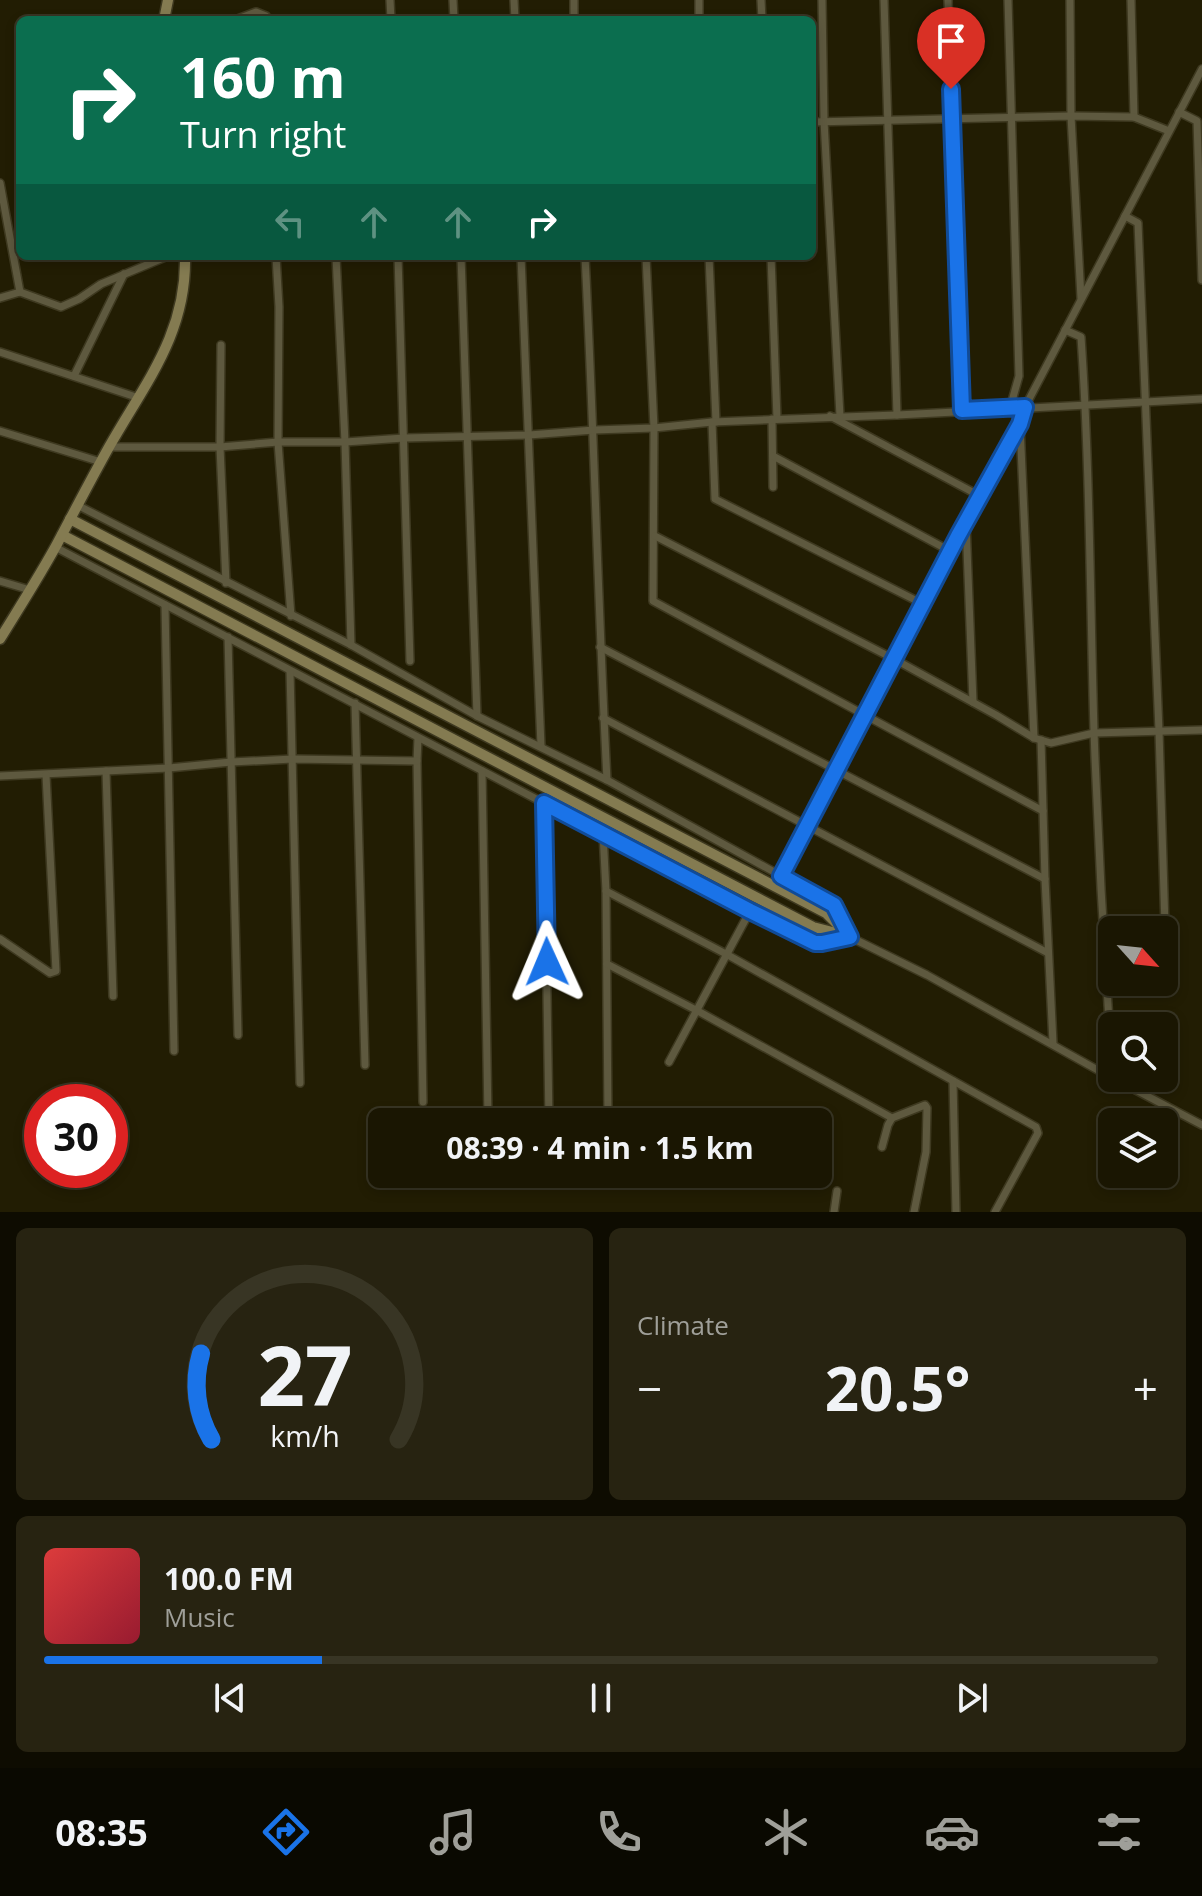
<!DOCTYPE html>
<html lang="en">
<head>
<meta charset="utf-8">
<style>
  :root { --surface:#1a1602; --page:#272311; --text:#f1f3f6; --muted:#9f9f99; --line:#383524; --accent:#1a73e8 }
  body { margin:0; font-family:"Open Sans",sans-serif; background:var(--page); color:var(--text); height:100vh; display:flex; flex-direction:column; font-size:30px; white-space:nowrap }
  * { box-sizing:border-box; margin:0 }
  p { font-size:26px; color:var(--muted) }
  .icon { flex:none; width:44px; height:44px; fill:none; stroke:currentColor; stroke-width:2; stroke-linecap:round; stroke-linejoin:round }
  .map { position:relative; height:1212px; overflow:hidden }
  .drawer { display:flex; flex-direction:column; gap:16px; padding:16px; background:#0e0c01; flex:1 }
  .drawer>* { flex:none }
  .hud { position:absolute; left:16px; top:16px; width:800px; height:244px; border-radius:12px; box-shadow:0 4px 12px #0003,0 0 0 2px var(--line); background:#0b6e4f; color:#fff; overflow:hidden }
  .needle { width:52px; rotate:117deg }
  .controls { position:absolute; left:1098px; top:916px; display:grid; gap:16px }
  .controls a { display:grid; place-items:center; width:80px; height:80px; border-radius:12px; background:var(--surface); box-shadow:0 4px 12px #0003,0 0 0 2px var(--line); font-size:40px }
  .speed { position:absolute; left:24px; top:1084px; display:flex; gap:16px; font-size:40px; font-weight:700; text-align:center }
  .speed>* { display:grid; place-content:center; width:104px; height:104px; border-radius:50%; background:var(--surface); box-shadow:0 4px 12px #0003,0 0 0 2px var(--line); line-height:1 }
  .speed .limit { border:12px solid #d22; background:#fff; color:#111 }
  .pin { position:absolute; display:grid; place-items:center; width:68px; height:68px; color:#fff; margin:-82px -34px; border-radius:50% 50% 50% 0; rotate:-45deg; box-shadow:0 0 8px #0007 }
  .pin .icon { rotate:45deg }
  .me { position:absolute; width:88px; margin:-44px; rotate:359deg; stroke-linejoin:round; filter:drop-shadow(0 0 6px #0008) }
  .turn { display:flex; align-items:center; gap:28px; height:168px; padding:0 32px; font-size:36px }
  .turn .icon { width:104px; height:104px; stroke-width:2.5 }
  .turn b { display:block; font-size:56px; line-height:68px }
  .lanes { display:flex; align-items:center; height:76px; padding:0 32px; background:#0003; justify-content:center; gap:40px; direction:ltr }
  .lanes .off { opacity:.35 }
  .big { font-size:60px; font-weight:700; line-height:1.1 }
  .drawer .card { flex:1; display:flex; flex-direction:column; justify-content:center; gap:12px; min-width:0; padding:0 28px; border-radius:12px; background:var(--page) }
  .drawer .dial { align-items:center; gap:0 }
  .dial svg { height:208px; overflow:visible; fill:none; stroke:var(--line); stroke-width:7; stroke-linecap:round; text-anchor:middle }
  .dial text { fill:var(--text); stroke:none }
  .song { display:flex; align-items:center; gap:24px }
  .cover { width:96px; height:96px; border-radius:12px; background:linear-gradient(135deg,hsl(0 70% 55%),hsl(350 70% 35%)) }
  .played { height:8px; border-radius:4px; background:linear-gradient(90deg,var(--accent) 25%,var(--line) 25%) }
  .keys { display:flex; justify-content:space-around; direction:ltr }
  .heat { display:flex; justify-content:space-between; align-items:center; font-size:44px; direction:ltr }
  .drawer .tiles { flex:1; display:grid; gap:16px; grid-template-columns:1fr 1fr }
  .card:last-child { grid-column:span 2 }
  .trip { position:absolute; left:368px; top:1108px; width:464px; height:80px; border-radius:12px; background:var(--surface); box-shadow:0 4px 12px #0003,0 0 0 2px var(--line); font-weight:700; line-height:80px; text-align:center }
  .menu { display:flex; height:128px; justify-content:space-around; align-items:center; background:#0a0901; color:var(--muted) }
  .menu .icon { width:56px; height:56px }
  .menu .on { color:var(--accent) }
  .menu b { font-size:36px; color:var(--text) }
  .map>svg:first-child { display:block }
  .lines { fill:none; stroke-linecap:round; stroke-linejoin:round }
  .street-casing { stroke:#3e3920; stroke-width:10 }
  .secondary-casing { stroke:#3e3920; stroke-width:13 }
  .street { stroke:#5e593f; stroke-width:7 }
  .secondary { stroke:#847b51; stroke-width:10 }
  .route-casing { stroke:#114b97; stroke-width:20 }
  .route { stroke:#1a73e8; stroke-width:14 }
</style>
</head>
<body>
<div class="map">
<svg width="1202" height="1212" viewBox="0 0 1202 1212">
  <rect width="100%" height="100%" fill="#221d03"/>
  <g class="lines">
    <defs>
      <g id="street">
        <polyline points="390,0 391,20"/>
        <polyline points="453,0 454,20"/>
        <polyline points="514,0 515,20"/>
        <polyline points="574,0 574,20"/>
        <polyline points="699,0 699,20"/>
        <polyline points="761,0 762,20"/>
        <polyline points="822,0 824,121 840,416"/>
        <polyline points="884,0 897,415"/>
        <polyline points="948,0 962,410"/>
        <polyline points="1008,0 1019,376 1010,408"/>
        <polyline points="1070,0 1071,116 1081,298"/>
        <polyline points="1131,0 1134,117"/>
        <polyline points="235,20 256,12 266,16 266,20"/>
        <polyline points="1179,112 1197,121 1202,280"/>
        <polyline points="812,122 1071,116 1134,117 1169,131"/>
        <polyline points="0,183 20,292"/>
        <polyline points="1125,216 1138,223 1159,731 1167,992"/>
        <polyline points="276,256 279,307 278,442 291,616"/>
        <polyline points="336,256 345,442 351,645"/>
        <polyline points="398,256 410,661"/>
        <polyline points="461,256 477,716"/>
        <polyline points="521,256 541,746"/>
        <path d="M585 256C594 430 598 605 607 780"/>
        <polyline points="646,256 654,428 653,601 1043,811"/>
        <polyline points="709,256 716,422"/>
        <polyline points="771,256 777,419"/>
        <polyline points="0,298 20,292 61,307 79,299 101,284 168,256"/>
        <path d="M1065 330 1081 337C1090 468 1090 600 1094 731 1098 842 1104 953 1112 1064"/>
        <polyline points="221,345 220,447 226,583"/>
        <polyline points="0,352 139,398"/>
        <polyline points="74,376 124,274"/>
        <polyline points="830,416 980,496"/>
        <polyline points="772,419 773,487"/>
        <polyline points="712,422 715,499 923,604"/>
        <polyline points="1020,425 1034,738"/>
        <polyline points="0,431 101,462"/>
        <polyline points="109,447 220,447 278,442 345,442 404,438 529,435 594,430 654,428 712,422 897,415 1202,399"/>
        <polyline points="773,456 950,551"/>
        <polyline points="77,505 351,645 477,716 607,780 834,905 848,931"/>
        <polyline points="966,523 973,702"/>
        <polyline points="655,536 894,659 996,715 1034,738 1051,743 1094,733 1202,730"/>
        <polyline points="55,547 750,911 815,943 822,943 850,937 927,975 1112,1078"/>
        <polyline points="0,581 30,590"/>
        <polyline points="165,605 174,1051"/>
        <polyline points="228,637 238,1035"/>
        <polyline points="600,647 1045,879"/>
        <polyline points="290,671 300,1083"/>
        <polyline points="355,703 365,1065"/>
        <polyline points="603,718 1048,953"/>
        <polyline points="418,738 417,761 423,1102"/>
        <polyline points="1041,740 1045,879 1053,1043"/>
        <polyline points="106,771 113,996"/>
        <polyline points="482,771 488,1118"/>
        <polyline points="0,776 169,768 231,762 293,759 417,761"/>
        <polyline points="544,803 549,1122"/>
        <polyline points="603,833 606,891 608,1118"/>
        <polyline points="781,876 966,521 1020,424 1025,407 1202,69"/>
        <polyline points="606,891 726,954 1036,1127 1038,1133 995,1212"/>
        <polyline points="0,939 50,973 56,971 46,775"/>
        <polyline points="607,964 696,1010 892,1118"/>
        <polyline points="669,1062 750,911"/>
        <polyline points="1113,1078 1202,1125"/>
        <polyline points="953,1081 956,1212"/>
        <polyline points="882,1147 888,1125 892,1118 925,1105 927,1108 926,1152 914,1212"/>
        <polyline points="834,1212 837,1191"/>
      </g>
      <g id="secondary">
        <polyline points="164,20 168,0"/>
        <polyline points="70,519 826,913 850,937"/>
        <polyline points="62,535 813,927 848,936"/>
        <path d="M0 639C19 608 39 577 57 544 74 512 91 479 109 447 145 383 187 334 185 256"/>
      </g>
    </defs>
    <use href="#street" class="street-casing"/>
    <use href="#secondary" class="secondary-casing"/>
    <use href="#street" class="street"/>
    <use href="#secondary" class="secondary"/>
  </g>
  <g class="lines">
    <defs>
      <polyline id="route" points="547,962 544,803 750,911 815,943 822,943 850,937 834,905 781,876 958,536 1020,424 1025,407 962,410 951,89"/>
    </defs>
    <use href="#route" class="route-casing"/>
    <use href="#route" class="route"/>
  </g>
</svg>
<div class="controls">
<a><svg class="needle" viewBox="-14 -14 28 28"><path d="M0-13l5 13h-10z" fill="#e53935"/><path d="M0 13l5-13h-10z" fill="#9f9f99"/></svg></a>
<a><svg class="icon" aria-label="search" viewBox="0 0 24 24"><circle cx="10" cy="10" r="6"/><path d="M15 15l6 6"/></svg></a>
<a><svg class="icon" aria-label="layers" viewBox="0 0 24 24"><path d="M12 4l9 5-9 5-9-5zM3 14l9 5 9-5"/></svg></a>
</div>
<div class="speed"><div class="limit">30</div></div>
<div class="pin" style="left:951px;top:89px;background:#d93025"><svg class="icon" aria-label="arrive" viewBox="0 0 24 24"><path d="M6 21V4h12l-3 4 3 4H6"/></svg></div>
<svg class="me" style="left:547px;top:962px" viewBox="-20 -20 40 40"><path d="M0-17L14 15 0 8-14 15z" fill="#1a73e8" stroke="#fff" stroke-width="4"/></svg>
<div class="trip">08:39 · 4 min · 1.5 km</div>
<div class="hud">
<div class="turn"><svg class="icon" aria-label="right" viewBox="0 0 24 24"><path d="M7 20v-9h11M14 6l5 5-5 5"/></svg><div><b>160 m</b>Turn right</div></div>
<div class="lanes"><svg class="icon off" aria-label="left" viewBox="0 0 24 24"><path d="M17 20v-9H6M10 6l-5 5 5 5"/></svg><svg class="icon off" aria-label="ahead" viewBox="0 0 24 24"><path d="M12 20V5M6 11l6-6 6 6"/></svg><svg class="icon off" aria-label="ahead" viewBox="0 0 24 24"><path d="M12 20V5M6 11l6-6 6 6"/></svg><svg class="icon" aria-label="right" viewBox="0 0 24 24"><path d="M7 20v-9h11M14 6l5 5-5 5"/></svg></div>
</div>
</div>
<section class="drawer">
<div class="tiles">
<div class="card dial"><svg viewBox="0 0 100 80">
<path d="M14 69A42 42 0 1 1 86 69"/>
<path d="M14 69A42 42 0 0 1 10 36" stroke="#1a73e8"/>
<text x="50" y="56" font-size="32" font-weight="700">27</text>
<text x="50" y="72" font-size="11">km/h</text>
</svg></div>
<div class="card"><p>Climate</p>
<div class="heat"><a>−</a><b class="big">20.5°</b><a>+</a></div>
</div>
<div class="card">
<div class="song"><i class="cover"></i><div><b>100.0 FM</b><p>Music</p></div></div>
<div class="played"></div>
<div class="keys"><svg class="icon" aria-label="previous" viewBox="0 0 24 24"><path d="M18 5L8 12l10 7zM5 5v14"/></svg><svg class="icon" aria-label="pause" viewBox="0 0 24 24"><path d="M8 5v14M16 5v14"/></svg><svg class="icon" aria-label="next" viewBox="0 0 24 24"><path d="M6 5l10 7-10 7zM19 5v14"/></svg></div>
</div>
</div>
</section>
<nav class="menu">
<b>08:35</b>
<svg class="icon on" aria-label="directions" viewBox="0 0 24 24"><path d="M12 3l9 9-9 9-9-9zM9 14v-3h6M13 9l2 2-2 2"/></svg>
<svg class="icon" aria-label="music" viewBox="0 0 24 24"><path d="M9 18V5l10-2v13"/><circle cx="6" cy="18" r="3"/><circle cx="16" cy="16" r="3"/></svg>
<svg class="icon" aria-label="phone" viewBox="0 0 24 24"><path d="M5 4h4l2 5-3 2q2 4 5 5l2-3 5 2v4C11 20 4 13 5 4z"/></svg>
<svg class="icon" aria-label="climate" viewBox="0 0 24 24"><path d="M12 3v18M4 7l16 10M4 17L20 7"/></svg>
<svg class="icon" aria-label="car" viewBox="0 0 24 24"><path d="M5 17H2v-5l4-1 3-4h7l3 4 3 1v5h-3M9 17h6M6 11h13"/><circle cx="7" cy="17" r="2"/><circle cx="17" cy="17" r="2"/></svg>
<svg class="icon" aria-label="filters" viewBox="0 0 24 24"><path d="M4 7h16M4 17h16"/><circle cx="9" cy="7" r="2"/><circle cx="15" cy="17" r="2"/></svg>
</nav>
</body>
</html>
